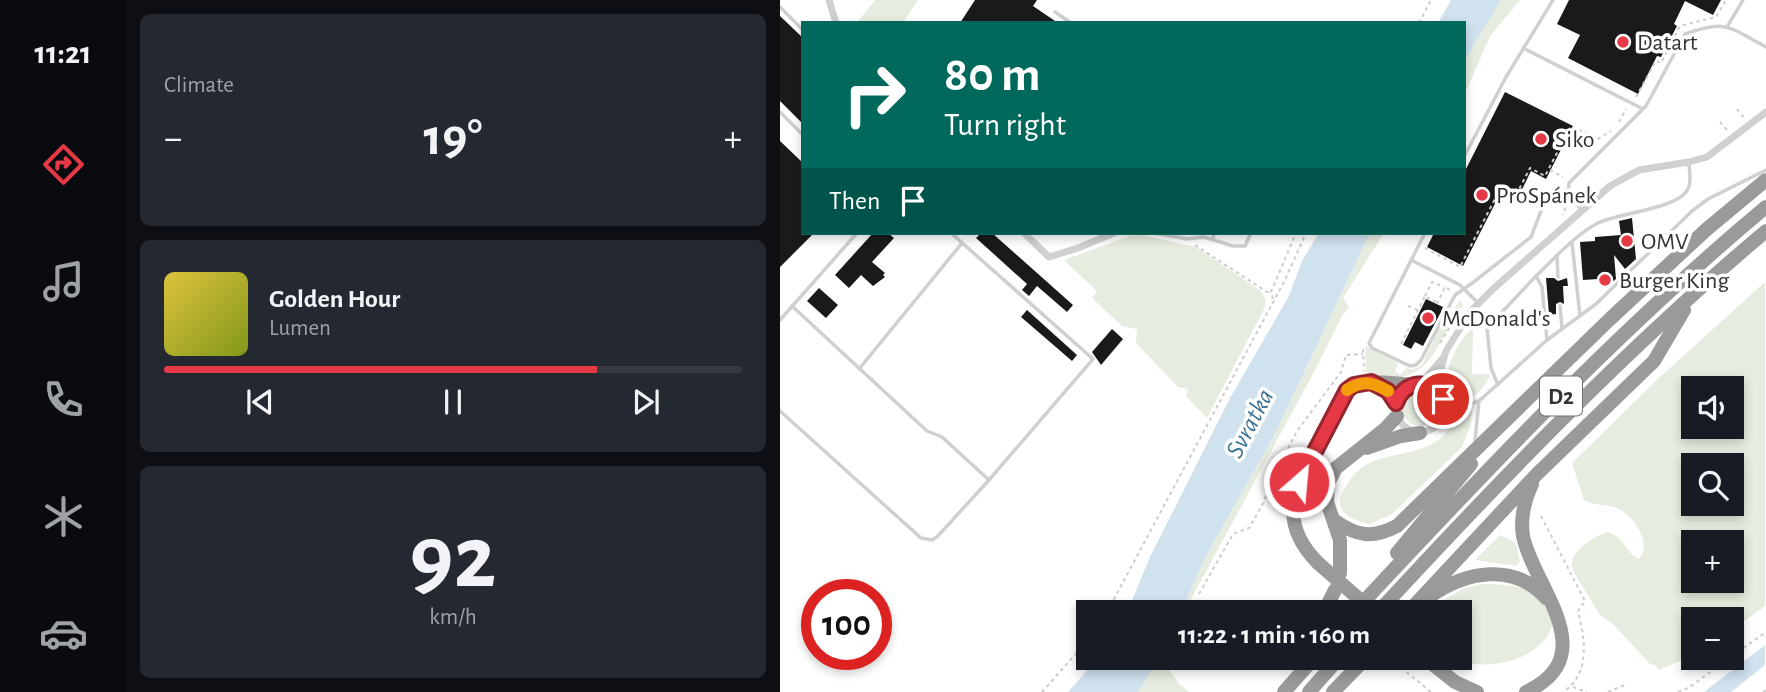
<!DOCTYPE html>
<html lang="en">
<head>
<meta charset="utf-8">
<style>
  :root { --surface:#171b24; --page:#242831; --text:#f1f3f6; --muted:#9ea1a6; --line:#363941; --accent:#e63946 }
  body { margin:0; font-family:"Alegreya Sans",sans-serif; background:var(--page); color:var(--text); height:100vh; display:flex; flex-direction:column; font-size:26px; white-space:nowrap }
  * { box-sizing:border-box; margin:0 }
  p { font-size:23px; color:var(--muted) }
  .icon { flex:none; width:38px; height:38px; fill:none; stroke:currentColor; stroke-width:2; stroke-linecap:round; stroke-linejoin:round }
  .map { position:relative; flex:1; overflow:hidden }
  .sheet { display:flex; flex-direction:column; gap:14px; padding:14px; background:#0d0f14; width:654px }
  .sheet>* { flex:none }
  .banner { position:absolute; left:21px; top:21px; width:665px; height:214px; border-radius:0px; box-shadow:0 4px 10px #0003; background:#00695c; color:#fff; overflow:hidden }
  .tools { position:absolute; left:901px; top:376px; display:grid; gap:14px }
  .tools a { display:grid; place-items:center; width:63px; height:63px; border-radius:0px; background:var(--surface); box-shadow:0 4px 10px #0003; font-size:35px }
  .speed { position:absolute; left:21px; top:579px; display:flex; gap:14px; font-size:35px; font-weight:700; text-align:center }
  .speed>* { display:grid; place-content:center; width:91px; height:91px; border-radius:50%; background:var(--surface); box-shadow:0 4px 10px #0003; line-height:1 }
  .speed .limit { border:10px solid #d22; background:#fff; color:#111 }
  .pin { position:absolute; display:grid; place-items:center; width:60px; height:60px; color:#fff; margin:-30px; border:4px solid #fff; border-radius:50%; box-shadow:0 2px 7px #0007 }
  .me { position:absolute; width:77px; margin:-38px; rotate:27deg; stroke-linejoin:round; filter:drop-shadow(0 0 5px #0008) }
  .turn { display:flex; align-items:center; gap:24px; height:147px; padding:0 28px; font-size:32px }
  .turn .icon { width:91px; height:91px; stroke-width:2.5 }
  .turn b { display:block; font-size:49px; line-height:60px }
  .then { display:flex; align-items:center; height:66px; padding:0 28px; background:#0003; gap:14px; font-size:26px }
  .big { font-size:52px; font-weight:700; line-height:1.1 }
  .sheet .widget { flex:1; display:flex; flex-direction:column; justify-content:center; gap:10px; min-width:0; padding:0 24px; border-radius:10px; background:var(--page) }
  .sheet .dial { align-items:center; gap:0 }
  .dial b { font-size:91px; line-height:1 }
  .song { display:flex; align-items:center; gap:21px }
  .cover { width:84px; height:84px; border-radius:10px; background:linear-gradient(135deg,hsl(50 70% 55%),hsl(70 70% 35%)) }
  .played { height:7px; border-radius:4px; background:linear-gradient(90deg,var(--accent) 75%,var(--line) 75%) }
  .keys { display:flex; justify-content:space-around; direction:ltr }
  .heat { display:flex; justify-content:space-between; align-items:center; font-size:38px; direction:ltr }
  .trip { position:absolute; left:296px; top:600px; width:396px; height:70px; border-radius:0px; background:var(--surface); box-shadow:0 4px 10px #0003; font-weight:700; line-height:70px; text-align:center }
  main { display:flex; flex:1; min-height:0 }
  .menu { display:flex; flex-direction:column; width:126px; justify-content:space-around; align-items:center; background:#090b0e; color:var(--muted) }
  .menu .icon { width:49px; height:49px }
  .menu .current { color:var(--accent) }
  .menu b { font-size:32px; color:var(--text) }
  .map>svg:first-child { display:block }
  .green { fill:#e6ecdf; fill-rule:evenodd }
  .water { fill:#cfe2ee }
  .building { fill:#1a1a1a }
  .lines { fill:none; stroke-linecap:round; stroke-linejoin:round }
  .path { stroke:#cdcdcd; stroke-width:2; stroke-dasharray:3.5 3.5; stroke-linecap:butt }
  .service { stroke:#d0d0d0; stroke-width:3.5 }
  .minor { stroke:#d0d0d0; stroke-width:7 }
  .motorway { stroke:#9a9a9a; stroke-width:14 }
  .motorway-bridge { stroke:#9a9a9a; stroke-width:14 }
  .route-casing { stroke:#96252e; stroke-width:18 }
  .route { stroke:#e63946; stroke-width:12 }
  .slow { stroke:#f59e0b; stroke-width:12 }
  .poi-dot { fill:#e63946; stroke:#fff; stroke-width:2.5 }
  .labels { text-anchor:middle; stroke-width:7; stroke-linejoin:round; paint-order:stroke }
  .shield { fill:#fff; stroke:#707070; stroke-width:2 }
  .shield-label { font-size:23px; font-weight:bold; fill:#333 }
  .poi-label { font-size:24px; fill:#333; stroke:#fff; text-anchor:start }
  .water-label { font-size:26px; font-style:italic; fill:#3f7597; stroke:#fff }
</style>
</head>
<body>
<main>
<nav class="menu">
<b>11:21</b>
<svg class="icon current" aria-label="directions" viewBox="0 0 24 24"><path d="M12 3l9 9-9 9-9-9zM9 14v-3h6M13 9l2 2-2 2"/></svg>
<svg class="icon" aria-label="music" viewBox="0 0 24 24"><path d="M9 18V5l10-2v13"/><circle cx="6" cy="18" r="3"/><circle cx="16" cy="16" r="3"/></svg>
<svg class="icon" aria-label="phone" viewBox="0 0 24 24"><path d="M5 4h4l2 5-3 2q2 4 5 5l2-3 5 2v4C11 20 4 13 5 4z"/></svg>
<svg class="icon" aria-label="climate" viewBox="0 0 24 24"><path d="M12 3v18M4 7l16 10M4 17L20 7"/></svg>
<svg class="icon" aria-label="car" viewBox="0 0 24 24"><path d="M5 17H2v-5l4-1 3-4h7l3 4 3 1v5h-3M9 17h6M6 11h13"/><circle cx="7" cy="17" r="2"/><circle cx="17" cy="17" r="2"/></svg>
</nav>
<section class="sheet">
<div class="widget"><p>Climate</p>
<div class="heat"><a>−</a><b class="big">19°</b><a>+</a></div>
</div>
<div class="widget">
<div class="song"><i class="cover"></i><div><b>Golden Hour</b><p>Lumen</p></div></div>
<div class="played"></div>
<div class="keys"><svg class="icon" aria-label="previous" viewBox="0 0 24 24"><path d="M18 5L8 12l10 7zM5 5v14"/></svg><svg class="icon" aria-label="pause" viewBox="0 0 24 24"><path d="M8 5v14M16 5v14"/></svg><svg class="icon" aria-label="next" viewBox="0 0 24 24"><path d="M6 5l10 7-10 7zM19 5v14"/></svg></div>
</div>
<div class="widget dial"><b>92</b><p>km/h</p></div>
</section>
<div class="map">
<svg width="986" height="692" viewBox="0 0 986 692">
  <rect width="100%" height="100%" fill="#fff"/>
  <g class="green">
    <polygon points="95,0 138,0 123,23 77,23"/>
    <polygon points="721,0 740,0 710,36 684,96 684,62"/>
    <polygon points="590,233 604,233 563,298 569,307 562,316 534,372 404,612 401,612 426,556 494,436"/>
    <polygon points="361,235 416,247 481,291 485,298 485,307 427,418 406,396 408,389 398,387 356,343 357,329 342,326 312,298 317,291 284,260 350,236"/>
    <path d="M985 282V606L952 630V620H914L913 655 879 670 875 665 870 664 835 626 820 615 793 571C787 551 811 539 827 532 846 537 844 552 859 559 873 543 853 515 837 508 826 504 814 506 804 500L792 463 879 378ZM914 388H952V427H914ZM914 466H952V504H914ZM914 542H952V581H914Z"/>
    <path d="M680 300 683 305C651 347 653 392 586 372L585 346 618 363 615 371 620 375 627 368 633 370 642 365 661 325C667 322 676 305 680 300Z"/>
    <path d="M691 330 693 331 692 374H710C700 409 651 409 672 358 677 347 682 337 691 330Z"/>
    <circle cx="640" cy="408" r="18"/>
    <path d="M692 410 691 424 682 447 612 514 590 524C577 521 558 516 560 499 561 493 566 486 570 480 590 450 630 459 657 441 666 435 671 426 675 415Z"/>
    <polygon points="720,535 736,543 740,562 736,566 695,560"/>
    <path d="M701 584C830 582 765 692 667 658H679V612H645L682 589Z"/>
    <polygon points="380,658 387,658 385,664 399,684 409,692 358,692"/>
  </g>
  <g class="water">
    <polygon points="671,0 721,0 684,62 684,23 658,23"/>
    <polygon points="539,233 590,233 494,436 426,556 401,612 347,612 370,557 450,398 509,296 522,261"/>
    <polygon points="985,645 985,665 951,692 924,692"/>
    <polygon points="318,658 380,658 358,692 288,692"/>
  </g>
  <g class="building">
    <polygon points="195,0 257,0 253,6 278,23 180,23"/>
    <polygon points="789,0 941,0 933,15 905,1 894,24 897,26 881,57 877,56 858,94 788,58 800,35 777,24"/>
    <polygon points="0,16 23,38 23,124 0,101"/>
    <polygon points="725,92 793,126 766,179 751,171 736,202 720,194 683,266 647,247 654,233 684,233 684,173"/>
    <polygon points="0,141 23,163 23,233 34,233 0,267"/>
    <polygon points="852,218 856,259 845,269 834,255 836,279 832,282 818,283 818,279 803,280 800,242 815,241 815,237 841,235 839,221"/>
    <polygon points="93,233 108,233 114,238 92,262 105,273 103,275 105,277 93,286 81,275 69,288 55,275"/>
    <polygon points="201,233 212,233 293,305 287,312 257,286 249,296 242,290 247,284 196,238"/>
    <polygon points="766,278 774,278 778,281 787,278 788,286 783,286 784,304 780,302 776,304 776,314 769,315"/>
    <polygon points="39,288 58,305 46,318 27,301"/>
    <polygon points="646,299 663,307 662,310 643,346 635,342 631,349 623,345"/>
    <polygon points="247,310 297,355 292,361 241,317"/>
    <polygon points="332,329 343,339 321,365 312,352"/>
  </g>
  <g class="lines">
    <g class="path">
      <polyline points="639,23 651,0"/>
      <polyline points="856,97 876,61 881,63 900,26 936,17 946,0"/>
      <polyline points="957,109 965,119"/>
      <polyline points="839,122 846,109"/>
      <polyline points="940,122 947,130"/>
      <polyline points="770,170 783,177"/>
      <polyline points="774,201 784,204 785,211 783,215"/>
      <polyline points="415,245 487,292 491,292"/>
      <polyline points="645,248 680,267 719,191 734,199 750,168 765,176 791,126 818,139 831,131"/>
      <polyline points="645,296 652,282 664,287"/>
      <polyline points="493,299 491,292 516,233"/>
      <polyline points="657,304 665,287 670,290"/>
      <polyline points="628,306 640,311"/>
      <polyline points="660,343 681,309"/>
      <polyline points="621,344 645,296 658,303"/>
      <polyline points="583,349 584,371"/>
      <path d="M761 516 805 601 798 611C805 638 811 674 783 692"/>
      <polyline points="419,594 453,534 469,528 484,502 489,485 517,431 561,372 566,355 583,354"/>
      <polyline points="327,612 505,280 526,233"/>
      <polyline points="952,656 986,632"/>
      <polyline points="615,658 613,661 651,692"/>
      <polyline points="793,687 807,692"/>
      <polyline points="262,692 308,640"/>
      <polyline points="828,692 847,684"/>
      <polyline points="898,692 910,687 949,658"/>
      <polyline points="983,692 986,690"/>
    </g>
    <g class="service">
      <polyline points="0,7 23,30"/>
      <polyline points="275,12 291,23"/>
      <polyline points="947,27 963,0"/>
      <polyline points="743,48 863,109"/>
      <polyline points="0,112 23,135"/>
      <polyline points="684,157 726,77 773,0"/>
      <path d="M802 210 788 196 789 183 866 106 905 34C947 19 948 27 986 47"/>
      <polyline points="374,233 407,239 424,237 453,246 465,246 471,233"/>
      <polyline points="645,233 589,343 592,348 630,366 636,365 641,360 675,295 691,284 751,237 763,206 771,194 787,190"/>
      <polyline points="432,239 435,233"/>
      <polyline points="792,243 800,316"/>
      <polyline points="777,257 778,277"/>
      <polyline points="631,260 680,285 698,303"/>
      <polyline points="12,306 147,431 162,437 209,480 313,359 171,233"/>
      <polyline points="780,306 782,328"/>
      <polyline points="0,320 77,233"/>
      <path d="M767 340 762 287 756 276C775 258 795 235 818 223 837 213 899 209 908 189 912 182 909 171 909 162"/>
      <polyline points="79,369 182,243"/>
      <polyline points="718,385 711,368 707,328 756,276"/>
      <polyline points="664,405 684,406 699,401 767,340 816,304 912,211 928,199 986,170"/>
      <polyline points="0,411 141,538 152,540 157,537 209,480"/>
      <polyline points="695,440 699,401"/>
    </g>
    <g class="minor">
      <polyline points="49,0 56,23"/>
      <polyline points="244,233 269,257 298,248 334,233"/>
      <circle cx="640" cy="408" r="24"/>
      <polyline points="641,384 662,359"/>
      <polyline points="655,389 666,351 691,311 713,289 830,186 859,170 909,162 927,157 986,112"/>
    </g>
    <g class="motorway">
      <polyline points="595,384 608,392 616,403"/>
      <polyline points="587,448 621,436 640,433"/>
      <path d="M555 521C577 536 592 539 617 526L831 318 927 229 986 180"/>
      <polyline points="617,553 691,464"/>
      <path d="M538 563C500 525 512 494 533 452 543 434 552 416 561 398 577 375 608 383 633 385"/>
      <polyline points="560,573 560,540 547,502 548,483 556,468 605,429 617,416"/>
      <path d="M588 597C714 462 843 326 986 207"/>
      <path d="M649 597C686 571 734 562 766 598"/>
      <path d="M601 609C723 477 848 347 986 231"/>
      <polyline points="544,612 555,590"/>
      <polyline points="574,612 577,609"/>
      <polyline points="628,612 757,474 874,361 904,310"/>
      <polyline points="645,658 675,682 697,692"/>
      <polyline points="504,692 534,658"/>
      <polyline points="529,692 559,658"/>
      <polyline points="553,692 586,658"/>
      <path d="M746 692C825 655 753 586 743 536 740 517 744 501 752 484"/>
    </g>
    <polyline class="motorway-bridge" points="538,563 594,612"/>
  </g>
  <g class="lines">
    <defs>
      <path id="route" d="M519 482 567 390 574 385 591 382 608 391 616 403C624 380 651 378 663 399"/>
    </defs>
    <use href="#route" class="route-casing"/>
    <use href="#route" class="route"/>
    <path class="slow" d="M567 390C582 380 593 382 608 391"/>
  </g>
  <g class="poi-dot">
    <circle cx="843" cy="42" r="7"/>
    <circle cx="761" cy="139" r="7"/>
    <circle cx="702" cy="195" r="7"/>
    <circle cx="847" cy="241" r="7"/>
    <circle cx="825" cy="280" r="7"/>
    <circle cx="648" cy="318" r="7"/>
  </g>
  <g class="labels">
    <rect class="shield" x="760" y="376.5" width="42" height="39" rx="5"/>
    <g class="shield-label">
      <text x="781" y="404">D2</text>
    </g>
    <g class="poi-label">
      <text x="857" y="50">Datart</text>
      <text x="775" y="147">Siko</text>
      <text x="716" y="203">ProSpánek</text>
      <text x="861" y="249">OMV</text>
      <text x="839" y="288">Burger King</text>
      <text x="662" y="326">McDonald's</text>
    </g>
    <g class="water-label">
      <text transform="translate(469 423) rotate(-62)" y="9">Svratka</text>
    </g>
  </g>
</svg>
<div class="tools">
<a><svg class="icon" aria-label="sound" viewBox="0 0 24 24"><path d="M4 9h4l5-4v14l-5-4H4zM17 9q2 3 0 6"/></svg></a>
<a><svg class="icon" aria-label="search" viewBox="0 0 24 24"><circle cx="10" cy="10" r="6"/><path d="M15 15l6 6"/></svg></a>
<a>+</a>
<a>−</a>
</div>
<div class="speed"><div class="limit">100</div></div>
<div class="pin" style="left:663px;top:399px;background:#d93025"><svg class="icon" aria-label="arrive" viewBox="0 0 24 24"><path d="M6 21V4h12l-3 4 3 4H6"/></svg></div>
<svg class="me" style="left:519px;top:482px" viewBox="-20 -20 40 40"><circle r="17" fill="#e63946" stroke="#fff" stroke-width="3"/><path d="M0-11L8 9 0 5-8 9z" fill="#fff"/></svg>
<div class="trip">11:22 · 1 min · 160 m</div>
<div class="banner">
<div class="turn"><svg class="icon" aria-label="right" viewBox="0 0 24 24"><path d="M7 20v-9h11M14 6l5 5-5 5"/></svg><div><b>80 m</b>Turn right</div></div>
<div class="then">Then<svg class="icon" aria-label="arrive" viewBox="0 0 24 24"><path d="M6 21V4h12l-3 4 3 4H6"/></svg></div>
</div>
</div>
</main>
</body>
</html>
